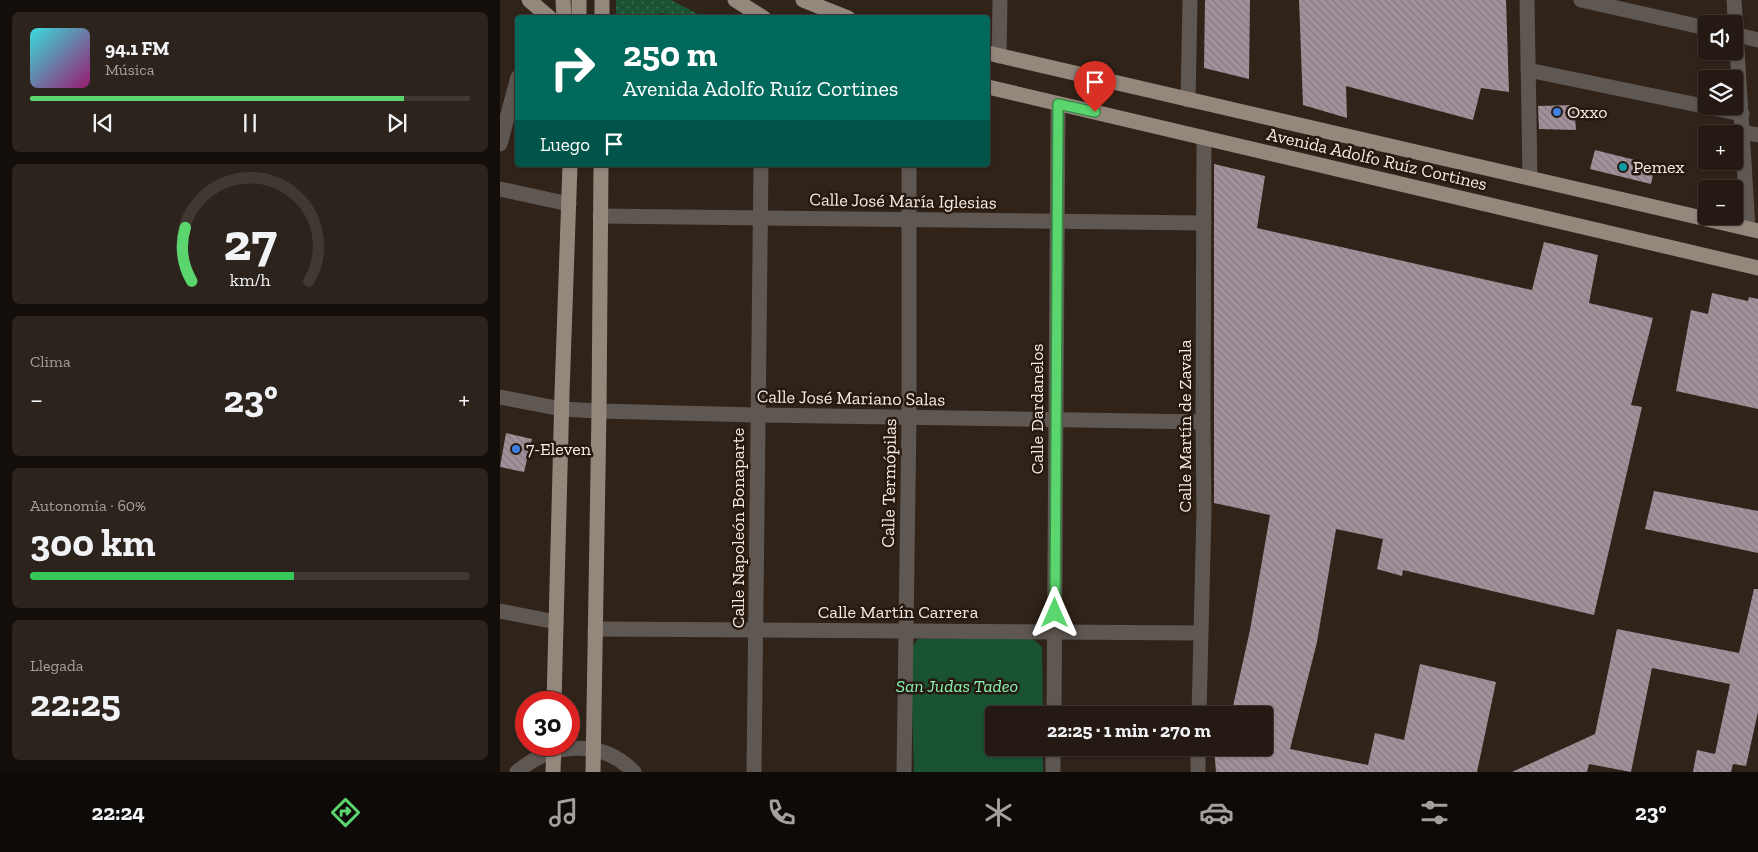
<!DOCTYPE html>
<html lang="es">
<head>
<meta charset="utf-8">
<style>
  :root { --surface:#241a13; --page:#2c231c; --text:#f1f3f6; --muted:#a3a1a0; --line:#413833; --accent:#5bd56e }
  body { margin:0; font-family:"Zilla Slab",serif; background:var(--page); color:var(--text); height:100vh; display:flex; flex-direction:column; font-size:19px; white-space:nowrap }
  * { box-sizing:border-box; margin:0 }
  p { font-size:16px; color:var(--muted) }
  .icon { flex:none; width:28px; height:28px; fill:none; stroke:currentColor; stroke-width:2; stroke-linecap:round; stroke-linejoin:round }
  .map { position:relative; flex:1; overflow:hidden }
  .sheet { display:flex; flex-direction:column; gap:12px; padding:12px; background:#140e0a; width:500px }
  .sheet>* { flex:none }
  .hud { position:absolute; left:15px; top:15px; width:475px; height:152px; border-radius:5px; box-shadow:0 1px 4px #0004,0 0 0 1px var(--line); background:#00695c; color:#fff; overflow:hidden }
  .tools { position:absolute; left:1198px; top:15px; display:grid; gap:10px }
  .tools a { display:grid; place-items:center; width:45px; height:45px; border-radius:5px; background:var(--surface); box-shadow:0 1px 4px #0004,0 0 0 1px var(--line); font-size:25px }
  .speed { position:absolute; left:15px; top:691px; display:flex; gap:10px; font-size:25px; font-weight:700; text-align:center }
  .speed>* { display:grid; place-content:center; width:65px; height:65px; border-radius:50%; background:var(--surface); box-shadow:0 1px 4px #0004,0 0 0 1px var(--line); line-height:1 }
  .speed .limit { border:8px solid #d22; background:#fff; color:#111 }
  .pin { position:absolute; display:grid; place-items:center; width:42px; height:42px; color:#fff; margin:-51px -21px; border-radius:50% 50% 50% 0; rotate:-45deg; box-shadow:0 0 5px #0007 }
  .pin .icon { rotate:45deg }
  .me { position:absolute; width:55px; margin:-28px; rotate:0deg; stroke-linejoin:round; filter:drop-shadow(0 0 4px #0008) }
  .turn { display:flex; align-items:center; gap:18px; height:105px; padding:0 25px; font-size:22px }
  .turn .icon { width:65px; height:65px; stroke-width:2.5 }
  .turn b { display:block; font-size:35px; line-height:42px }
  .then { display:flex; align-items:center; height:48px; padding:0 25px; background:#0003; gap:10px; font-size:19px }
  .big { font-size:38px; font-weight:700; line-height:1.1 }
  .sheet .card { flex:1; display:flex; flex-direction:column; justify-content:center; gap:8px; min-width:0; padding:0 18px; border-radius:8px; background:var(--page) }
  .sheet .dial { align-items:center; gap:0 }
  .dial svg { height:130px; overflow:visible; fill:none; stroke:var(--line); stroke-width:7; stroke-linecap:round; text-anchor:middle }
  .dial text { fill:var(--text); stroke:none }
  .song { display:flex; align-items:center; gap:15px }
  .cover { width:60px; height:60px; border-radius:8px; background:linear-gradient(135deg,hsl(180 70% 55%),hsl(320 70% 35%)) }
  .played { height:5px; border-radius:2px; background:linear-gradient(90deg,var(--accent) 85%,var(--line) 85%) }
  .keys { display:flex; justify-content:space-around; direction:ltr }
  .heat { display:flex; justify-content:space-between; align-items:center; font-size:28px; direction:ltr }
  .charge { height:8px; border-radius:4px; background:linear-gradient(90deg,#34c759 60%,var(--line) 0) }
  .trip { position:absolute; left:485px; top:706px; width:288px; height:50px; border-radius:5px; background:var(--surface); box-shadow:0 1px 4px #0004,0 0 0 1px var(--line); font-weight:700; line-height:50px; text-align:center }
  .tabs { display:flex; height:80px; justify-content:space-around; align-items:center; background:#0e0a08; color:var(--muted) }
  .tabs .icon { width:35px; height:35px }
  .tabs .on { color:var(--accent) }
  .tabs b { font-size:22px; color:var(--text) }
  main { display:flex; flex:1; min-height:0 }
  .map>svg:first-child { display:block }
  .grass { fill:url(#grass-dots) }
  .park { fill:#1a5234 }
  .building { fill:url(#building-back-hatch) }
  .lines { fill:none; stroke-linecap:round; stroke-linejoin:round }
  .minor { stroke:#5e5752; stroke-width:15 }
  .tertiary { stroke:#5e5752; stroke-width:15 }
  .primary { stroke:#94887d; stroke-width:15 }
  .route-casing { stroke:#3b8a48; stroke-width:12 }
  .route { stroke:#5bd56e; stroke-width:9 }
  .shop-dot { fill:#3f7fe0; stroke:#261a10; stroke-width:2 }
  .culture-dot { fill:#0f9aa8; stroke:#261a10; stroke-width:2 }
  .labels { text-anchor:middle; stroke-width:5; stroke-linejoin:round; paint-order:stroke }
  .poi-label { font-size:18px; fill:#f5ece5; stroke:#261a10; text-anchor:start }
  .street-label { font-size:18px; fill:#f5ece5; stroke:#261a10 }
  .park-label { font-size:18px; font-style:italic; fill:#88f4b5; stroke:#261a10 }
</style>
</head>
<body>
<main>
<section class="sheet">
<div class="card">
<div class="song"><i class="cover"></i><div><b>94.1 FM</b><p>Música</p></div></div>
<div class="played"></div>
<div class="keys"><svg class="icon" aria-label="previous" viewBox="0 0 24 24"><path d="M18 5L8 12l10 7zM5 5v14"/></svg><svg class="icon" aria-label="pause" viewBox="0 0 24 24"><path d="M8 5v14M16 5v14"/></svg><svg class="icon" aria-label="next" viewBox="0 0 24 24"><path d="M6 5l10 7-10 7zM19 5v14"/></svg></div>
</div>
<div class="card dial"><svg viewBox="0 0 100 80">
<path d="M14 69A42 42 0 1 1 86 69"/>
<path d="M14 69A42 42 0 0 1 10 36" stroke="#5bd56e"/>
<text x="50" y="56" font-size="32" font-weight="700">27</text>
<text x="50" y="72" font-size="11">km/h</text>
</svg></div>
<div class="card"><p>Clima</p>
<div class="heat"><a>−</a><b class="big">23°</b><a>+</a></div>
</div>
<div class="card"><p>Autonomía · 60%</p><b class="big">300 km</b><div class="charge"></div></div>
<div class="card"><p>Llegada</p><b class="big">22:25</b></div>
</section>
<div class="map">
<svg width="1258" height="772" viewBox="0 0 1258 772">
  <defs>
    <pattern id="grass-dots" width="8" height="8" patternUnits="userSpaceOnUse" patternTransform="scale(1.25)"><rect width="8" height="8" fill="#1a5234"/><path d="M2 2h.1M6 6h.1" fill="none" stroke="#3c6b51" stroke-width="1.8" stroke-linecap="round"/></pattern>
    <pattern id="building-back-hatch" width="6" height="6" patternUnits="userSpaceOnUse" patternTransform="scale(1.25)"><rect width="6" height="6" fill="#a2909b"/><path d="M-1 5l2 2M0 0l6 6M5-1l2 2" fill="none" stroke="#887a81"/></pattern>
  </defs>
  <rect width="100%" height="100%" fill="#302319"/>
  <polygon class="grass" points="116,0 171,0 204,17 188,17 162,13 139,17 116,17"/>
  <polygon class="park" points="532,638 542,647 543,715 494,715 494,748 543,748 543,772 414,772 410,650 418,639"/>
  <g class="building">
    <polygon points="705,0 750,0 749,79 704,68"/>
    <polygon points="799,0 1006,0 1009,92 981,88 973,120 846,86 847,118 803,105"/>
    <polygon points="1074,105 1076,130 1039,129 1038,106"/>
    <polygon points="1095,150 1155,165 1151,184 1090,169"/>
    <polygon points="714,164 765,176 757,228 1032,290 1044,242 1098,255 1089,303 1153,318 1131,405 1142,407 1094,615 903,570 902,576 877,569 883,539 836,529 817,642 790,749 868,765 875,733 904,740 920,664 996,682 977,772 716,772 714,748 764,748 764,715 731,715 750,630 770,515 714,503"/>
    <polygon points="1212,293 1248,301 1249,297 1258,299 1258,409 1176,391 1191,310 1208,314"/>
    <polygon points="6,433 32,439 24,472 0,467"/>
    <polygon points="1154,491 1258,511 1258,553 1145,529"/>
    <polygon points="1254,589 1258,589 1258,712 1246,766 1233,764 1231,772 1193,772 1197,750 1215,754 1230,684 1152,668 1131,772 1089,764 1087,772 1012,772 1095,734 1117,629 1239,653"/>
  </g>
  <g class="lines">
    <g class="minor">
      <polyline points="1027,0 1030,178"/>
      <polyline points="1081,0 1206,28"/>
      <polyline points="1234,0 1248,228"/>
      <polyline points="1234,34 1258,40"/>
      <polyline points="499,56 500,0"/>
      <polyline points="1028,70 1242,114"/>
      <polyline points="688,100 690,0"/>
      <polyline points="1242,132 1258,135"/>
      <polyline points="0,144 18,77"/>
      <polyline points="0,189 69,204"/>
      <polyline points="100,216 704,223"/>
      <polyline points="0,397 62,409 99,411 257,415 703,422"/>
      <polyline points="95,629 700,633"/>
      <polyline points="554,715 558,104"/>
      <polyline points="699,715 704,511 703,422 704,138"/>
      <path d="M17 772C50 743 101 738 134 772"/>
      <polyline points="254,772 261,165"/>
      <polyline points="404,772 409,417 409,165"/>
      <polyline points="553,772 553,748"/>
      <polyline points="698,772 698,748"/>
    </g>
    <polyline class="tertiary" points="0,611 56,622"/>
    <g class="primary">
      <polyline points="29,0 50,18"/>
      <polyline points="63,0 64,18"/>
      <polyline points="235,0 264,18"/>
      <polyline points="303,0 348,18"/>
      <polyline points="79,18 79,0"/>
      <polyline points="102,18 102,0"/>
      <polyline points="488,53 1258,231"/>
      <polyline points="488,87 1258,268"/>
      <polyline points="54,702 62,393 70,165"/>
      <polyline points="53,772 54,745"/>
      <polyline points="93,772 99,411 101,165"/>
    </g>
  </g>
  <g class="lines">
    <defs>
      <polyline id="route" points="555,613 558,104 595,112"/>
    </defs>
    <use href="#route" class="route-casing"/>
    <use href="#route" class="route"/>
  </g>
  <g class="shop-dot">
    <circle cx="1057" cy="112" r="5"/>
    <circle cx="16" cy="449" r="5"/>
  </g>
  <circle class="culture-dot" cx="1123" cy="167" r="5"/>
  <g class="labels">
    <g class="poi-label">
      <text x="1067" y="118">Oxxo</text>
      <text x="1133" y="173">Pemex</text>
      <text x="26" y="455">7-Eleven</text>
    </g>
    <g class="street-label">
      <text transform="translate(877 159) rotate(13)" y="6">Avenida Adolfo Ruíz Cortines</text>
      <text transform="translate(403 201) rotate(1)" y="6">Calle José María Iglesias</text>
      <text transform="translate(351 398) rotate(1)" y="6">Calle José Mariano Salas</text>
      <text transform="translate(537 409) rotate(-90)" y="6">Calle Dardanelos</text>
      <text transform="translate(685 426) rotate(-90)" y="6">Calle Martín de Zavala</text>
      <text transform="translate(389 483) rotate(-89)" y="6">Calle Termópilas</text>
      <text transform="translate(238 528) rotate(-90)" y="6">Calle Napoleón Bonaparte</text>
      <text x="398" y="618">Calle Martín Carrera</text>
    </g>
    <g class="park-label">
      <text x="457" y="692">San Judas Tadeo</text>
    </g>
  </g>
</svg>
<div class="tools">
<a><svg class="icon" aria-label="sound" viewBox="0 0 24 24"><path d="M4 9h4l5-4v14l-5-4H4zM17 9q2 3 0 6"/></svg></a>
<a><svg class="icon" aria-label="layers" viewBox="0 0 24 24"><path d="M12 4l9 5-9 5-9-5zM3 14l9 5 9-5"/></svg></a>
<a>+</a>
<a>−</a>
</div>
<div class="speed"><div class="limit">30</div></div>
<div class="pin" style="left:595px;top:112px;background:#d93025"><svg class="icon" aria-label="arrive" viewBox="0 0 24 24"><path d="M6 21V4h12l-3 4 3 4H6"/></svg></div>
<svg class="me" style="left:555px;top:613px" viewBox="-20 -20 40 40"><path d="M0-17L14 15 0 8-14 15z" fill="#5bd56e" stroke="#fff" stroke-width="4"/></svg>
<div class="trip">22:25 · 1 min · 270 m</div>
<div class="hud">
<div class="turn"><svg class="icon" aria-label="right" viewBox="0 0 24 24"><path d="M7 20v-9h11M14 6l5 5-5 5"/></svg><div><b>250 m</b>Avenida Adolfo Ruíz Cortines</div></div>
<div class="then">Luego<svg class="icon" aria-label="arrive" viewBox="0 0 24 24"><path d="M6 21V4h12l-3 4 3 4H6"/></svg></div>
</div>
</div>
</main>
<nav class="tabs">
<b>22:24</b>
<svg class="icon on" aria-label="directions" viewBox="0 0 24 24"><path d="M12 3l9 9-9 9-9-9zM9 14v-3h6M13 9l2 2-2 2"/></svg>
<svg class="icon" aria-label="music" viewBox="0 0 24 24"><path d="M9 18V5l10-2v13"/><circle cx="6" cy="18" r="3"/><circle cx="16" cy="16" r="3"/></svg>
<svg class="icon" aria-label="phone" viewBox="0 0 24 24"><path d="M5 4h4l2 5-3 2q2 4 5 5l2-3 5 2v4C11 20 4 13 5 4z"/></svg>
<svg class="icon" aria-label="climate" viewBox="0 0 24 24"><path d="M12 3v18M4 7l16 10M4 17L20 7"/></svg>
<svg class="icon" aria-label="car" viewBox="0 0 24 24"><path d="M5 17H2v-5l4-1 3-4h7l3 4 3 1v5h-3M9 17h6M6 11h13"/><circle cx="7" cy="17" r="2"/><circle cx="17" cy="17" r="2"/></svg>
<svg class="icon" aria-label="filters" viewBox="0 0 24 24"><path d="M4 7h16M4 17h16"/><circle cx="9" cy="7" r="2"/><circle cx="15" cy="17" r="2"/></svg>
<b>23°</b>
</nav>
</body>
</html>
